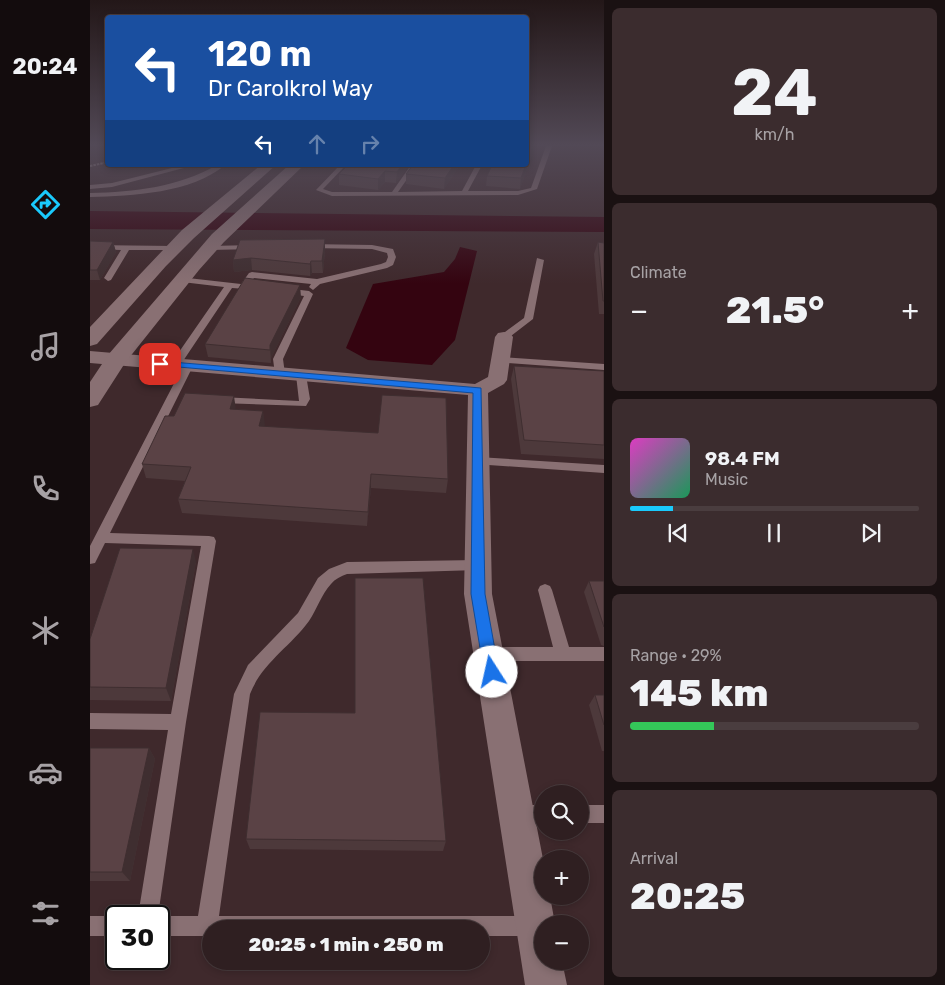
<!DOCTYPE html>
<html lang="en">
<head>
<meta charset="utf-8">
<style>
  :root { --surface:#2f1f21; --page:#3b2c2e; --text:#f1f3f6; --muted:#a7a2a5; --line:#4a3d3f; --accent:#1acafc }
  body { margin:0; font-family:Rubik,sans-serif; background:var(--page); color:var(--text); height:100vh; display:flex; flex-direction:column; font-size:19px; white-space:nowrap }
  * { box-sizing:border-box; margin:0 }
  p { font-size:16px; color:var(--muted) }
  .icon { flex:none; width:28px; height:28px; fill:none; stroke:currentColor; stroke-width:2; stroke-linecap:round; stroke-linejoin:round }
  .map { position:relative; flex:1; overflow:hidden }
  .drawer { display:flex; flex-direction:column; gap:8px; padding:8px; background:#1a1112; width:341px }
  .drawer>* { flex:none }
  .hud { position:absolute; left:15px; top:15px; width:424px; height:152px; border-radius:5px; box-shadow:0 2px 8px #0003,0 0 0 1px var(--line); background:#1a4fa0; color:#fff; overflow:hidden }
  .controls { position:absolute; left:444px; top:785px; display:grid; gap:10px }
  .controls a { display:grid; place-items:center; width:55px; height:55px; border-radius:50%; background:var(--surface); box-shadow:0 2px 8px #0003,0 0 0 1px var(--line); font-size:25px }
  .speed { position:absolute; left:15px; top:905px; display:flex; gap:10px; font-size:25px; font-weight:700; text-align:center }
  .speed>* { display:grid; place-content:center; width:65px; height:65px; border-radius:50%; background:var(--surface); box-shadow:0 2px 8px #0003,0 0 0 1px var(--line); line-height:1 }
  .speed .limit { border:2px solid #111; border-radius:8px; background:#fff; color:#111 }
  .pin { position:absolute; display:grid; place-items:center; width:42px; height:42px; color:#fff; margin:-21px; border-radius:10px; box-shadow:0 2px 8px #0006 }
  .me { position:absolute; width:55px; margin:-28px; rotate:350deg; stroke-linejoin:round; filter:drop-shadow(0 0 4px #0008) }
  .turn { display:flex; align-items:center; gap:18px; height:105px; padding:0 20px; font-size:22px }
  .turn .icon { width:65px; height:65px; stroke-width:2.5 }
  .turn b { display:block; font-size:35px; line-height:42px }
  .lanes { display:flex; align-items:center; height:48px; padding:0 20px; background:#0003; justify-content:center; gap:25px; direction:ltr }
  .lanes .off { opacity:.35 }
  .big { font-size:38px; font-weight:800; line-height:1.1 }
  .drawer .card { flex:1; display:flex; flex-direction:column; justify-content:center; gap:8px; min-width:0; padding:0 18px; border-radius:8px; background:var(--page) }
  .drawer .dial { align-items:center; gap:0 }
  .dial b { font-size:65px; line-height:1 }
  .song { display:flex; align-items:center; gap:15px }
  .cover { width:60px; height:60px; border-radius:8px; background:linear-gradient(135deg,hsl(310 70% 55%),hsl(150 70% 35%)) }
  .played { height:5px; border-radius:2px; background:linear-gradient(90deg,var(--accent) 15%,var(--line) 15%) }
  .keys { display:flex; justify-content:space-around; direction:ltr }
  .heat { display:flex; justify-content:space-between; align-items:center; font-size:28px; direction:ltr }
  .charge { height:8px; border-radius:4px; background:linear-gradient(90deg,#34c759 29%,var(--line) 0) }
  .trip { position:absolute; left:112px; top:920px; width:288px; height:50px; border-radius:25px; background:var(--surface); box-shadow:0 2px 8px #0003,0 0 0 1px var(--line); font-weight:800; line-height:50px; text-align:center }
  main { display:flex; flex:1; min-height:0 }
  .tab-bar { display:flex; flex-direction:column; width:90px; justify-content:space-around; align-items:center; background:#130c0d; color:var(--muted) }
  .tab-bar .icon { width:35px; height:35px }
  .tab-bar .current { color:var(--accent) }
  .tab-bar b { font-size:22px; color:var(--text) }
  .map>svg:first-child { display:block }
  .water { fill:#340410 }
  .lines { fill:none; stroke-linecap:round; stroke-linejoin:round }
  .path { stroke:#9f8d8f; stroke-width:2; stroke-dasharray:2.5 1; stroke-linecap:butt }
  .lane { fill:#897073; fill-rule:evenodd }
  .street { fill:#897073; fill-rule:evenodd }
  .secondary { fill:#897073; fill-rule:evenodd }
  .wall { fill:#4d393b }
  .shaded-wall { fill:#3f2e30 }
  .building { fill:#5a4245; stroke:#3f2e30 }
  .route { fill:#1a73e8; stroke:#114b97 }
</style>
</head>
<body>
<main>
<nav class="tab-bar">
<b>20:24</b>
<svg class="icon current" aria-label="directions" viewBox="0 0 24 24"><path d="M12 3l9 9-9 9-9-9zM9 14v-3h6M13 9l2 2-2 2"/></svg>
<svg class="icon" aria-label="music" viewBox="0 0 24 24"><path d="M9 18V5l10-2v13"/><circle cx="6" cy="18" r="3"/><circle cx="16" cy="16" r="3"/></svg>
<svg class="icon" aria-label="phone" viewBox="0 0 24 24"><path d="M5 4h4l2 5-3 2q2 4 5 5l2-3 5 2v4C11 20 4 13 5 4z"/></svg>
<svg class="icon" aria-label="climate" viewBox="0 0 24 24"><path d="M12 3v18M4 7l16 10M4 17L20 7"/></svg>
<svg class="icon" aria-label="car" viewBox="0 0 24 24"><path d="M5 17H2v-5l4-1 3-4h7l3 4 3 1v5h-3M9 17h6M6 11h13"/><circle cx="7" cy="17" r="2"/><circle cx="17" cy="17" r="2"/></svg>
<svg class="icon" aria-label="filters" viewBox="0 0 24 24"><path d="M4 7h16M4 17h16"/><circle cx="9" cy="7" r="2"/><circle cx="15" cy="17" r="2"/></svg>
</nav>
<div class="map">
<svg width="514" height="985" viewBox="0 0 514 985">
  <rect width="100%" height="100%" fill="#3f292c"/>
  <g class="water">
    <polygon points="0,211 514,217 514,232 0,229"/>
    <polygon points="370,247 387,251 365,340 342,365 278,360 256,348 283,284 354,272 365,259"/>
  </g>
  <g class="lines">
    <polyline class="path" points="0,166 18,162"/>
    <g class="lane">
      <polygon points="456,146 462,146 447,189 428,195 242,196 226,190 250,165 256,165 233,189 242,192 302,192 321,165 327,165 308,192 372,191 386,165 392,165 378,191 428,191 441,188"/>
      <polygon points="94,165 105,165 22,187 0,189 0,185 22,183"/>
      <path d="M127 165H135C102 193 42 196 0 197V193C45 192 88 187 127 165Z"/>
      <polygon points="216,244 282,245 303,249 306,257 303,265 297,268 230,284 223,290 219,287 221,284 164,278 159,285 170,286 170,290 142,288 89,367 81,367 80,365 134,287 92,282 89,281 89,277 151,284 159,273 162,272 227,279 291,264 296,262 298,257 297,253 282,249 219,248 215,246"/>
      <polygon points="0,245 84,246 88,248 84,250 39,250 21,280 18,281 14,278 31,250 0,249"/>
      <polygon points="164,245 167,245 167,249 119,250 115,248 119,246"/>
      <polygon points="447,258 454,260 443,319 417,339 411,339 411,335 434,318"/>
      <polygon points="194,288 219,291 223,294 193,359 195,374 190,377 185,374 183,359 214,296 191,293 191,289"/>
      <polygon points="410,357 514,364 514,370 406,362 406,358"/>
      <path d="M98 363 103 366 20 533 119 536 124 537 126 541 96 722 68 916H108L144 694 158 665 208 613 228 578 239 569 257 562 388 560 393 561 395 565 393 569 388 570 257 574C251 576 245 579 241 584 231 595 227 609 219 621 200 647 172 663 160 694L129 916H441L448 919 451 926 448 933 441 936H391V929H121V936H69V916H48L78 730 0 729V713L81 714 111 546 15 543 5 563 0 564V546L93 366Z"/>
      <polygon points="211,372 216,375 220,399 216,406 130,403 125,400 130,397 209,401 206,375"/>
      <polygon points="388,457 514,465 514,473 384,464 382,461"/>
      <polygon points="455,584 460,586 462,590 479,647 514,647 514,661 399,661 393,659 391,654 393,649 399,647 463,647 448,590 450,586"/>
      <polygon points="428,805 452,805 452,823 428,823 421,821 419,814 421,807"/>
      <rect x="490" y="805" width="24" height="18"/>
      <polygon points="0,916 28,916 26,936 0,936"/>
    </g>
    <polygon class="street" points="414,332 420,333 423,337 417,380 414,384 398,393 402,594 453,859 452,896 460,896 465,924 452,924 452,961 472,961 477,985 435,985 374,594 378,395 0,363 0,351 385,384 398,377 405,337 408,333"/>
    <g class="secondary">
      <polygon points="171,165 186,165 104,238 76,266 7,344 0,346 0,327 92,230"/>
      <polygon points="199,165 214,165 134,242 109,270 35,363 8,405 0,407 0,382 18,355 122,234"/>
    </g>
  </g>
  <g class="wall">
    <polygon points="445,146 430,189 396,186 397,176"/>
    <polygon points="319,165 306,183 295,182 288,190 249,185 249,174"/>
    <polygon points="323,165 370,165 354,189 316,184 316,174"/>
    <polygon points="0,241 23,242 26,252 10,280 0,280"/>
    <polygon points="508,242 514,243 514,314 509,314 504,254"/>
    <polygon points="235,251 233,273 222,273 220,276 162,270 144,272 143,260"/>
    <polygon points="211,297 181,358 181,363 118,357 115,344"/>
    <polygon points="424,366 514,371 514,459 431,454 421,379"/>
    <polygon points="146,409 173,411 174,426 358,479 356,493 281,488 277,526 92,513 88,499 95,481 56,478 52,464 84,416"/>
    <polygon points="106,562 81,701 0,700 0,639"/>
    <polygon points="499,581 514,581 514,646 511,645 494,592"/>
    <polygon points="505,695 514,695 514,751 512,751 499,705"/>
    <polygon points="0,748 59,748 65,759 40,881 0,881"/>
    <polygon points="156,839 356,841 353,851 160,849"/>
  </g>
  <g class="shaded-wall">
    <polygon points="443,146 445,146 430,189 431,178"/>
    <polygon points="312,165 319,165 306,183 307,172"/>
    <polygon points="364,165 370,165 354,189 355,178"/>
    <polygon points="295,171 295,182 288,190 288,179"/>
    <polygon points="235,239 235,251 233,273 232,261"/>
    <polygon points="23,242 26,252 10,280 7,270"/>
    <polygon points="161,258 162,270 144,272 143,260"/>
    <polygon points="221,261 222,273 220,276 220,264"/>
    <polygon points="210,285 211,297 181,358 181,363 180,345"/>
    <polygon points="144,396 146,410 140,409"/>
    <polygon points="173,411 175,425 170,440 169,426"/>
    <polygon points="281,474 281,488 277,526 278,512"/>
    <polygon points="103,549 106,562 81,701 76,688"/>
    <polygon points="59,748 65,759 40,881 32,872"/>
  </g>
  <g class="building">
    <polygon points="436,146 443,146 431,178 397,176 402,165 436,165"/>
    <polygon points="258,165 312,165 307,172 295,171 288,179 249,174"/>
    <polygon points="323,165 364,165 355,178 316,174"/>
    <polygon points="235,239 232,261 221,261 220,264 161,258 143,260 150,240"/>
    <polygon points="0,241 23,242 7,270 0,270"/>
    <polygon points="508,242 514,243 514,301 513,301"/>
    <polygon points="155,278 210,285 180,345 180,350 115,344"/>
    <polygon points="424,366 514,371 514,445 434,440"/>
    <polygon points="95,393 144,396 140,409 173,411 169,426 288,433 292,395 356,398 358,479 281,474 278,512 88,499 101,467 52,464 75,416 84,416"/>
    <polygon points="30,548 103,549 76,688 0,687 0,639"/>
    <polygon points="265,578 333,578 356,841 156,839 170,712 265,713"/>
    <polygon points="499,581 514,581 514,627"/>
    <polygon points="505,695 514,695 514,725"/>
    <polygon points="0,748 59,748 32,872 0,872"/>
  </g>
  <linearGradient id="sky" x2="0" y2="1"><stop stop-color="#231718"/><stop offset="0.51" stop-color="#524956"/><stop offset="1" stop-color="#524956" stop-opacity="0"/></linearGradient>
  <rect width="514" height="284" fill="url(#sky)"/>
  <polygon class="route" points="70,361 391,388 395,594 409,672 407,676 402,678 397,676 394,672 381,594 383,393 66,365 66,362"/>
</svg>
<div class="controls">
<a><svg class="icon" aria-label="search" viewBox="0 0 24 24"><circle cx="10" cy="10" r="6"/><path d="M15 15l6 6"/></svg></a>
<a>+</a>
<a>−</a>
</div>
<div class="speed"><div class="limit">30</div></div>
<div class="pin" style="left:70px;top:364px;background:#d93025"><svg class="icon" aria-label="arrive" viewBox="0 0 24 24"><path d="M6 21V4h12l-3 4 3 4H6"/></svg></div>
<svg class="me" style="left:402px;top:672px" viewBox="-20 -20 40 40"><circle r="19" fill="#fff"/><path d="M0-13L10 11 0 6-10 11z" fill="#1a73e8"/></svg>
<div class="trip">20:25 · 1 min · 250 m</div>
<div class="hud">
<div class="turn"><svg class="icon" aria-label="left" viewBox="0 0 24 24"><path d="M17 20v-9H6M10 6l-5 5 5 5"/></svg><div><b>120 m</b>Dr Carolkrol Way</div></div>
<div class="lanes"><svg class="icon" aria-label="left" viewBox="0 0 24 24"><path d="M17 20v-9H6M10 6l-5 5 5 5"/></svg><svg class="icon off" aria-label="ahead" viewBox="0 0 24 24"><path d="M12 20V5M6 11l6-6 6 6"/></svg><svg class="icon off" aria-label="right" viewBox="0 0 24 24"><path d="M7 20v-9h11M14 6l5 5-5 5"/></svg></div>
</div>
</div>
<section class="drawer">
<div class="card dial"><b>24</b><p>km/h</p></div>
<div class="card"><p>Climate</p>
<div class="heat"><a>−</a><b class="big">21.5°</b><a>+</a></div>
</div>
<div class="card">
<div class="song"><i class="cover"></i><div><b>98.4 FM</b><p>Music</p></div></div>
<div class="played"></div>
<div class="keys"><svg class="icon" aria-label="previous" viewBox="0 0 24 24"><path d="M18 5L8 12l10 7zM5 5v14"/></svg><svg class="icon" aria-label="pause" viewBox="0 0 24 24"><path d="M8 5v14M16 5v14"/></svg><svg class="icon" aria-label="next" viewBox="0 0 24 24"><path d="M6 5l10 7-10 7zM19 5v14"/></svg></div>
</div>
<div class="card"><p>Range · 29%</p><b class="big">145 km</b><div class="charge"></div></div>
<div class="card"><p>Arrival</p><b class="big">20:25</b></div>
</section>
</main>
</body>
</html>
